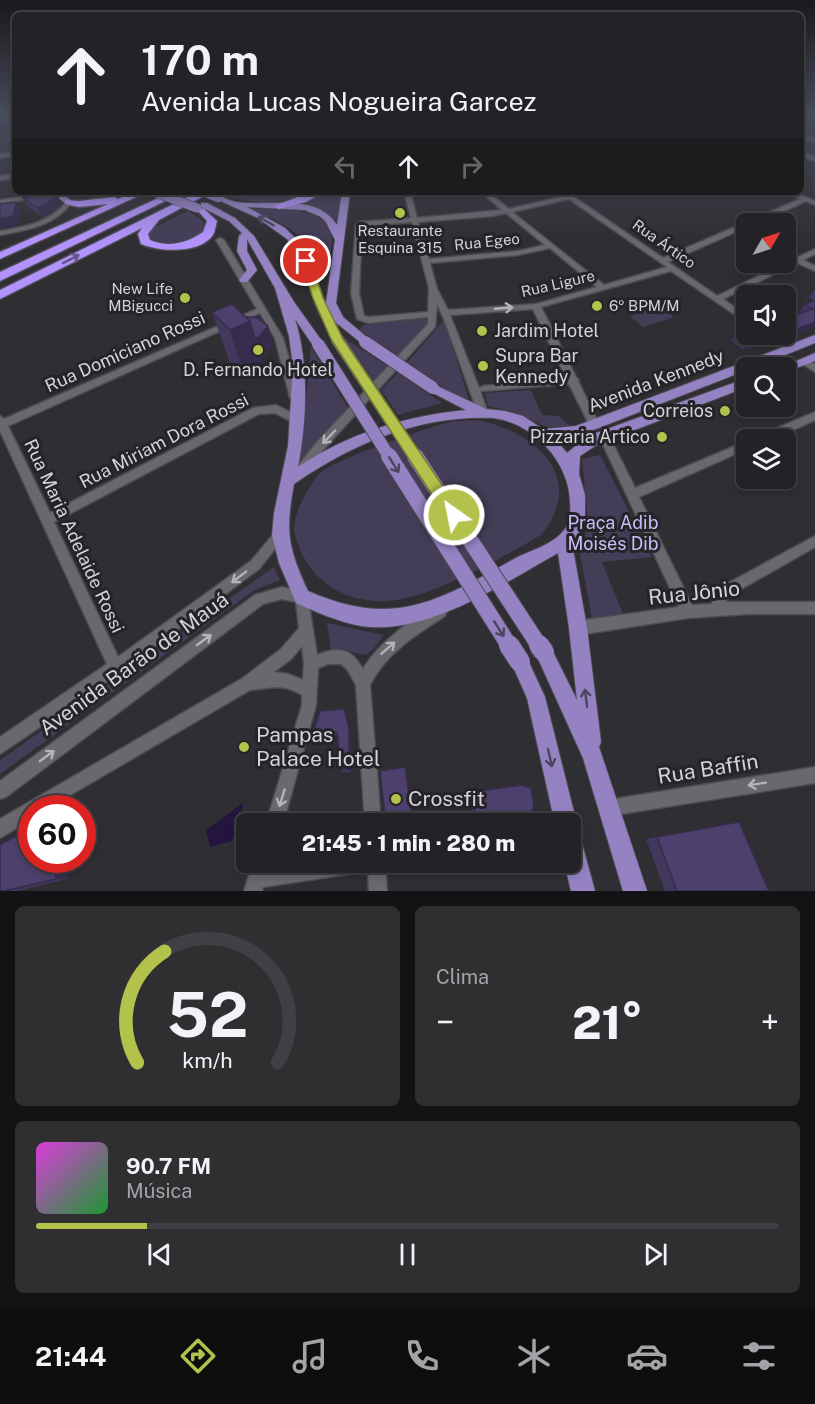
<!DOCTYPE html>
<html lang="pt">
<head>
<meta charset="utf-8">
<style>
  :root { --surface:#232226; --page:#2f2f32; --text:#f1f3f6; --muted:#a3a4a7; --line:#403f43; --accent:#b3c24b }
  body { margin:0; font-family:"Public Sans",sans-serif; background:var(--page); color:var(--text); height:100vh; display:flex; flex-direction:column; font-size:22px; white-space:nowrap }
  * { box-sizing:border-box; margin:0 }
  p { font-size:20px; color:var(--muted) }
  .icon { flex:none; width:33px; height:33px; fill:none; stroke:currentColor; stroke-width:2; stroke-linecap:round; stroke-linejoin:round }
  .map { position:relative; height:891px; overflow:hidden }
  .panel { display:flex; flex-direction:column; gap:15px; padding:15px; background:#131315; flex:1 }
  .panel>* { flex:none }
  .hud { position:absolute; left:12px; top:12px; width:792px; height:183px; border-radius:9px; box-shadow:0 3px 9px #0003,0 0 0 2px var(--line); background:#232226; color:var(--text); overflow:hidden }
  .needle { width:39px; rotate:51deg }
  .tools { position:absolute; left:736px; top:213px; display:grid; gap:12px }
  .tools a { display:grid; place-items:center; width:60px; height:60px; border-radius:9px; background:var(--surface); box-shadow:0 3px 9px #0003,0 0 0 2px var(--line); font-size:30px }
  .speed { position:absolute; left:18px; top:795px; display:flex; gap:12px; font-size:30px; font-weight:700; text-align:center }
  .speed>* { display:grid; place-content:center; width:78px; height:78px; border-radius:50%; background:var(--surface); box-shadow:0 3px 9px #0003,0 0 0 2px var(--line); line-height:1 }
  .speed .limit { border:9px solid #d22; background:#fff; color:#111 }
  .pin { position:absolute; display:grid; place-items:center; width:51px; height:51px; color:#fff; margin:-26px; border:3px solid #fff; border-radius:50%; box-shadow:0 2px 6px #0007 }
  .me { position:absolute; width:66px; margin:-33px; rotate:327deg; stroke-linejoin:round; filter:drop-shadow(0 0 4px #0008) }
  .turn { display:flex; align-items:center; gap:21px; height:126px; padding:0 30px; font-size:27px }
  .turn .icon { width:78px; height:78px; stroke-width:2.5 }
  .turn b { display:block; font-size:42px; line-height:51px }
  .lanes { display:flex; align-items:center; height:57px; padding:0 30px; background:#0003; justify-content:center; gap:30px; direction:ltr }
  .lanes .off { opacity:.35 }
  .big { font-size:45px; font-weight:800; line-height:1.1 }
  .panel .card { flex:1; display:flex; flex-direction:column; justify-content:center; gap:9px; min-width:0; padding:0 21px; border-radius:9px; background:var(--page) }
  .panel .dial { align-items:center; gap:0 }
  .dial svg { height:156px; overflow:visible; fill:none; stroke:var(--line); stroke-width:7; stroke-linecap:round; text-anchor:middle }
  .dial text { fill:var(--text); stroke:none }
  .song { display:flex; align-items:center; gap:18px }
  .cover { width:72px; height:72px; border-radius:9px; background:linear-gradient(135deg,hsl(300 70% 55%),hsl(130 70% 35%)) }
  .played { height:6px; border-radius:3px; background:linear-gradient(90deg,var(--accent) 15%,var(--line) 15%) }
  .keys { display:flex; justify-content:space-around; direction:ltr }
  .heat { display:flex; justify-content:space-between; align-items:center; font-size:33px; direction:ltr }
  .panel .tiles { flex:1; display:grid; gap:15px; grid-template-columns:1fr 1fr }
  .card:last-child { grid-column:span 2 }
  .trip { position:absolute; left:236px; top:813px; width:345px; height:60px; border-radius:9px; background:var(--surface); box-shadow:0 3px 9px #0003,0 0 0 2px var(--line); font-weight:800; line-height:60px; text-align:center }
  .menu { display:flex; height:96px; justify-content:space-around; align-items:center; background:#0e0e0f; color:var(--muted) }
  .menu .icon { width:42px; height:42px }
  .menu .selected { color:var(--accent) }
  .menu b { font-size:27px; color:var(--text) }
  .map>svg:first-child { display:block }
  .green { fill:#443d57 }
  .water { fill:#23153d }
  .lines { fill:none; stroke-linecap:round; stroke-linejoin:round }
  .minor-casing { stroke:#4c4b50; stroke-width:3 }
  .major-casing { stroke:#4c4b50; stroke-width:2 }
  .highway-casing { stroke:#4c4b50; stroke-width:3 }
  .minor { fill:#69686e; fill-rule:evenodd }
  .major { fill:#9482c3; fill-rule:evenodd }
  .highway { fill:#b193fb; fill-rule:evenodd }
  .major-bridge-far4-casing { stroke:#4c4b50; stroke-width:9; stroke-linecap:butt }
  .major-bridge-far3-casing { stroke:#4c4b50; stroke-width:10; stroke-linecap:butt }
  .major-bridge-far2-casing { stroke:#4c4b50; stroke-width:14; stroke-linecap:butt }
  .major-bridge-far1-casing { stroke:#4c4b50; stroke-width:18; stroke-linecap:butt }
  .major-bridge-casing { stroke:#4c4b50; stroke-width:22; stroke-linecap:butt }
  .major-bridge-far4 { stroke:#9482c3; stroke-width:8 }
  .major-bridge-far3 { stroke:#9482c3; stroke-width:9 }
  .major-bridge-far2 { stroke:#9482c3; stroke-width:12 }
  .major-bridge-far1 { stroke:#9482c3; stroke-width:16 }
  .major-bridge { stroke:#9482c3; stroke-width:20 }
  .wall { fill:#42375d }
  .shaded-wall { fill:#362d4c }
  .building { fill:#4d406c; stroke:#362d4c; stroke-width:1.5 }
  .oneway { stroke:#4c455f }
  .oneway2 { stroke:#645688 }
  .oneway3 { stroke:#b4b3b8 }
  .route { fill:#b3c24b; stroke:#747e31; stroke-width:1.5 }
  .poi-dot { fill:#b3c24b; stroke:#252429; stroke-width:2 }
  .labels { text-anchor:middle; stroke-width:6; stroke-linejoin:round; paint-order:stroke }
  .far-poi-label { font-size:15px; fill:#d4d3d7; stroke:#252429 }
  .far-street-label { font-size:15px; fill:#d4d3d7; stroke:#252429 }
  .poi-label { font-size:18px; fill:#d4d3d7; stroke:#252429; text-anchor:start }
  .street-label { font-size:18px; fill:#d4d3d7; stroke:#252429 }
  .park-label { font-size:18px; fill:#cbbcf7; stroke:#252429 }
  .near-street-label { font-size:21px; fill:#d4d3d7; stroke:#252429 }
  .near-poi-label { font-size:21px; fill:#d4d3d7; stroke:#252429; text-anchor:start }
</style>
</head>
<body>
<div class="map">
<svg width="815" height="891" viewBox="0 0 815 891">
  <rect width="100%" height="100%" fill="#2f2e33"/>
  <g class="green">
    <path d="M217 192H313C280 206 248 204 214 193Z"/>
    <polygon points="325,192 342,192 337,221 326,213 292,206"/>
    <path d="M251 209C276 210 335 204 332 244 331 256 326 269 324 281 319 271 315 260 310 250 298 229 272 218 251 209Z"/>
    <path d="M188 211 203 221 206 231C184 244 168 252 146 236L151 229Z"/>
    <polygon points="659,306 674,317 643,327 630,316"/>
    <polygon points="424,319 429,322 399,356 359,330 363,325"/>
    <polygon points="444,320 469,400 448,391 408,362"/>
    <polygon points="344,338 389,367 374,381"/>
    <polygon points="311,347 349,410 300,463"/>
    <polygon points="398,373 442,403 398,415 381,390"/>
    <polygon points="531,390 542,415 559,416 570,426 546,427 514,412 488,406 485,393"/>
    <path d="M477 420C535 431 588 478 541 535 504 557 429 599 388 601 350 603 319 587 302 554 299 546 294 536 294 528 295 510 308 488 319 474 332 460 427 428 449 422 458 420 468 421 477 420Z"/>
    <polygon points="600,455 652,557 602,562 623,614 592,618 580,555 588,522 582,459"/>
    <polygon points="274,567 280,580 253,591 0,774 0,760"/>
    <path d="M327 623 384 635C379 641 373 652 366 654 357 656 344 646 331 650Z"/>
  </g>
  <polygon class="water" points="244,802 232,841 210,847 206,830"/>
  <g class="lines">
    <defs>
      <g id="minor">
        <polygon points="801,114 815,114 815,116 801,115"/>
        <polygon points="801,134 815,138 815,142 801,138"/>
        <polygon points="15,152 15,156 0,158 0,154"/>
        <polygon points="801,152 815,157 815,161 801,156"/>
        <polygon points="15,174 15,178 0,180 0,176"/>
        <path d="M404 192H410L417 218 502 210 481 192H488L509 209 565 196 564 193H568L663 258 800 199 785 192H793L815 201V205L806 201 757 224H747V227L668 262 717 296 815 249V254L803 260 815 266V271L797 263 723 299 747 316V323L671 271 541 307 576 377 579 380 578 381 599 424 594 428 589 424 569 384 480 391 488 413 487 416H479L444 319 437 304 435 327 324 449 305 473H297L296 470 297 467 316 443 428 324V317L368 323 357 319 351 293 356 224 359 222 411 218ZM569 199 667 267 604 285 512 212ZM506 213 545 245 518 251 429 259 418 222 493 216ZM412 222 429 288 428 312 369 317 364 316 359 293 362 226ZM550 248 597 287 536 304 448 310 437 289 430 263 518 255ZM533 309 566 378 483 386 479 388 450 315Z"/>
        <polygon points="35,195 38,197 37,198 0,204 0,200"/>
        <path d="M67 201 72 202C55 226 27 230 0 235V231C25 227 51 222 67 201Z"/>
        <polygon points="220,238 224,240 283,338 300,398 298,400 292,400 290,398 275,338 260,313 8,426 50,513 253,408 276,405 302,418 303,421 298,425 275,413 259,414 54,522 118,657 251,561 276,531 280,530 284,531 286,535 259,569 121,672 0,754 0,737 107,664 0,431 0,416 4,419 257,309 216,240"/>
        <polygon points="764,334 775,334 792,348 791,350 785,350"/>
        <polygon points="804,358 815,364 815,372 801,363 799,361"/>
        <polygon points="815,412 815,420 771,440 755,440 756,437"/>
        <polygon points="604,432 609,436 635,488 747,441 747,449 639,497 692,605 712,604 713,597 719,588 815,536 815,547 729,596 725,602 815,602 815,614 748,614 688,618 578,635 573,633 571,628 573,623 578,621 679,607 599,436"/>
        <path d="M282 587 307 593 317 655C339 646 351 648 363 669 377 645 414 615 440 605L445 606 447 611 445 616C416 635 386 653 370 685L381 824H365L356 685 347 669 341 664H328L318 668 316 705 283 824H266L302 705V695C283 683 271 688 250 690L48 808H32V819L0 838V819L243 678 281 649 299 628 296 602 282 599 263 604 6 797 0 799V781L255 595ZM302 646 304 664 303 680 288 674 274 672 291 659Z"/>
        <polygon points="815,767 815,783 608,816 602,814 600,808 602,802 608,800"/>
        <polygon points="253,862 271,862 269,868 308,862 385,862 387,891 369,891 368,871 263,887 262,891 244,891"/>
      </g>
      <g id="major">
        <polygon points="51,192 60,192 73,202 66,204"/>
        <path d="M342 192H350L336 303 343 317 369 339 371 342 365 346 334 321 326 303 335 240 326 222 321 217 305 210 247 207 285 228 300 243 309 257 325 302 343 339 337 343 333 342 317 308 299 257 287 239 258 218 214 198 218 196C224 197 230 201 236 202 268 207 316 192 337 225Z"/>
        <path d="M201 203H207L235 218 254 236 294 302 324 344 318 348 314 347 295 319C309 363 307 421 298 467 349 433 405 416 466 410L429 391 427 388 429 385 433 384 486 409 505 411 523 416 543 429 576 426 815 335V343L753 368H747V370L583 434 555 439 567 453 588 436 747 378V387L598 444 580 456 579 474 585 495V515L579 532 572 543 587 628 601 742 599 747 647 891H623L583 758 535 652 538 646 544 643 550 646 577 700 569 628 558 553C502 584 427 636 361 626 338 622 317 612 296 603L279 563 272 535 274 513 288 446 293 366 289 336 275 288 247 239V251L257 270 247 282H241L239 280 247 270 237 251 239 236 242 233 229 221 201 207ZM493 418C533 423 569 461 570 502 571 511 570 521 565 529 553 545 531 550 514 559 438 601 394 629 308 591 288 548 285 531 294 484 353 443 420 415 493 418Z"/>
        <polygon points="815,353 815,361 786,372 786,368 780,368"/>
        <polygon points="520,653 526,656 545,697 577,824 574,831 578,832 581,840 595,891 571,891 564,862 570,862 570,824 555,824 527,698 511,662 514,656"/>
      </g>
      <g id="highway">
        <polygon points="134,192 147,192 0,259 0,252 108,204 79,207 65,204 65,200 79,201 114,197 118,199"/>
        <polygon points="171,192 184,192 0,281 0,272"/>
        <path d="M198 192H211L159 220 148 234 150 240C169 248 187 243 203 232L207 221 198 211 203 208 217 221C216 225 215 231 213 235 200 254 160 252 141 244L138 234 142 228 0 299V290Z"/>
        <polygon points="311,192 324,192 306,202 279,209 274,206"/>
      </g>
    </defs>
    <use href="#minor" class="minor-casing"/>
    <use href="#major" class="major-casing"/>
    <use href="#highway" class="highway-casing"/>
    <use href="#minor" class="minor"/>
    <use href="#major" class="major"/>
    <use href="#highway" class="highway"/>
    <defs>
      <g id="major-bridge-far4">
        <polyline points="153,192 177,201"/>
        <polyline points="203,192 218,198"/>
      </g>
      <polyline id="major-bridge-far3" points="173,199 197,208"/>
      <g id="major-bridge-far2">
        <polyline points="337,339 416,458"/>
        <polyline points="365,342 433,388"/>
        <polyline points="318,344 390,458"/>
      </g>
      <g id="major-bridge-far1">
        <polyline points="389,456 510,647"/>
        <polyline points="415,456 540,647"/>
      </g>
      <g id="major-bridge">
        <polyline points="509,645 520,662"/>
        <polyline points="539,645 544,652"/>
      </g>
    </defs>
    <use href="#major-bridge-far4" class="major-bridge-far4-casing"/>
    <use href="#major-bridge-far3" class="major-bridge-far3-casing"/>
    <use href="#major-bridge-far2" class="major-bridge-far2-casing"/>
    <use href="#major-bridge-far1" class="major-bridge-far1-casing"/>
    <use href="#major-bridge" class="major-bridge-casing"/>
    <use href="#major-bridge-far4" class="major-bridge-far4"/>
    <use href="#major-bridge-far3" class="major-bridge-far3"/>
    <use href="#major-bridge-far2" class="major-bridge-far2"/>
    <use href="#major-bridge-far1" class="major-bridge-far1"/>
    <use href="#major-bridge" class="major-bridge"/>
  </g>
  <g class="wall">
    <polygon points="57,195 62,203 54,211 42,217 28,207 23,198"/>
    <polygon points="815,289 815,327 791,337 786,334 786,319 802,313 800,312 805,304 814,301 809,297"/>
    <polygon points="212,312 246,317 268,326 273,344 264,356 260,358 264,372 246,381 230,363"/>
    <polygon points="735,335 772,335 768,342 743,350 731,341"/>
    <polygon points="346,715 350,732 351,772 343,773 341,769 338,736 316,737 313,733"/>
    <polygon points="472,792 531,813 527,815 474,824 469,795"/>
    <polygon points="739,822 769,891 665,891 646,839"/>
    <polygon points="32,827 68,879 17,891 0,891"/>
  </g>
  <g class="shaded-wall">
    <polygon points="10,124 14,131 0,133 0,125"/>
    <polygon points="15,141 15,149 8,150 3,143"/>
    <polygon points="57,195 62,203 54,211 42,217 37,208"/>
    <polygon points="16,202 21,211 18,225 0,229 0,219"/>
    <polygon points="250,321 268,326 273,344 264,356 260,358 264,372 246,381 230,330"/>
    <polygon points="815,322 815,327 791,337 797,329"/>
    <polygon points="772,335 768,342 743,350 747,344"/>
    <polygon points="344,709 350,732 351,772 349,769"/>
    <polygon points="55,860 68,860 68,879 56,879"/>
  </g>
  <g class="building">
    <polygon points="0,114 15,114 15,141 3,143 10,124 0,125"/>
    <polygon points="55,193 57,195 49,202 37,208 23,198"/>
    <polygon points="16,202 13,216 0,219 0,204"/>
    <polygon points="815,301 815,322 797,329 786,322 786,319 813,309 805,304"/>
    <polygon points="232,304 250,321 230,330 212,312"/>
    <polygon points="246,317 256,317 268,326 259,337 255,339 250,321"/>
    <polygon points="747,331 747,334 771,334 772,335 747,344 735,335"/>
    <polygon points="344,709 349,728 349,769 341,769 337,732 313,733 320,711"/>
    <polygon points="405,767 413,824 386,824 380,771"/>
    <polygon points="522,785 531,788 534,806 531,813 476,822 472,792"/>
    <polygon points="739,822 769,891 677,891 657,837"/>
    <polygon points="32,827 32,860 55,860 56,879 4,891 0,891 0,845"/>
  </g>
  <defs><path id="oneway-shaft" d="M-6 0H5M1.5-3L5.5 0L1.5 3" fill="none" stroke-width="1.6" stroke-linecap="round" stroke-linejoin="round" transform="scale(1.5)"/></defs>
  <g class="oneway">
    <use href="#oneway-shaft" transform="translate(266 221) rotate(-150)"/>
    <use href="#oneway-shaft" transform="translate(394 465) rotate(58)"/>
    <use href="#oneway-shaft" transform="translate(499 629) rotate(58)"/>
    <use href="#oneway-shaft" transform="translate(586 698) rotate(-97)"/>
    <use href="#oneway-shaft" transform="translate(550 758) rotate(77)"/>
  </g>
  <use class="oneway2" href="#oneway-shaft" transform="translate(71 259) rotate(-27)"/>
  <g class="oneway3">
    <use href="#oneway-shaft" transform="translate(504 308) rotate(-5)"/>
    <use href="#oneway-shaft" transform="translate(329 437) rotate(134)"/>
    <use href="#oneway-shaft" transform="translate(239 577) rotate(143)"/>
    <use href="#oneway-shaft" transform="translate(204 640) rotate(-36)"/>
    <use href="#oneway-shaft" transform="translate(388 648) rotate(-41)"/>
    <use href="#oneway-shaft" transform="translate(47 756) rotate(-36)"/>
    <use href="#oneway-shaft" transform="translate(757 784) rotate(171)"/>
    <use href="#oneway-shaft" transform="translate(282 798) rotate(107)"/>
  </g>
  <linearGradient id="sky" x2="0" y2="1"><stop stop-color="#1a191c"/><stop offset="0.48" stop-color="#474c5b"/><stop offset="1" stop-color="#474c5b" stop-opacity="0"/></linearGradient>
  <rect width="815" height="239" fill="url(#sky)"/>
  <polygon class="route" points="302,259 311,261 323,298 343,339 459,510 461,515 459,519 454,521 448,519 331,339 313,298 301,261"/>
  <g class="poi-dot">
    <circle cx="400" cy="213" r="6"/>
    <circle cx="185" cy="298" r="6"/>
    <circle cx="597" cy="306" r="6"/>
    <circle cx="482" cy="331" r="6"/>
    <circle cx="258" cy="350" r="6"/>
    <circle cx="483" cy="366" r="6"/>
    <circle cx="725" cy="411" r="6"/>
    <circle cx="662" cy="437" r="6"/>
    <circle cx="244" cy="747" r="6"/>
    <circle cx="396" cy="799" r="6"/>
  </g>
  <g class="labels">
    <g class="far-poi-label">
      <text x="400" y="236">Restaurante<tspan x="400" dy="17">Esquina 315</tspan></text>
      <text x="173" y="294" text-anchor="end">New Life<tspan x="173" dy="17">MBigucci</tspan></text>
      <text x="609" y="311" text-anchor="start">6º BPM/M</text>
    </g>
    <g class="far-street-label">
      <text transform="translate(487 242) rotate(-6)" y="5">Rua Egeo</text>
      <text transform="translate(664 244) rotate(35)" y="5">Rua Ártico</text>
      <text transform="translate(558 284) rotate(-13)" y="5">Rua Ligure</text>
    </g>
    <g class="poi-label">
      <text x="494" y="337">Jardim Hotel</text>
      <text x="495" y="362">Supra Bar<tspan x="495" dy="21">Kennedy</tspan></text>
      <text x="258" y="376" text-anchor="middle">D. Fernando Hotel</text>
      <text x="713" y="417" text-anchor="end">Correios</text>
      <text x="650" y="443" text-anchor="end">Pizzaria Artico</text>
    </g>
    <g class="street-label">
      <text transform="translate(125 352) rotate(-24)" y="6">Rua Domiciano Rossi</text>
      <text transform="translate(656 381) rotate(-21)" y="6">Avenida Kennedy</text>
      <text transform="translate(164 441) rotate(-27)" y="6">Rua Miriam Dora Rossi</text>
      <text transform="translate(74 536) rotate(65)" y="6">Rua Maria Adelaide Rossi</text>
    </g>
    <g class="park-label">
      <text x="613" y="529">Praça Adib<tspan x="613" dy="21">Moisés Dib</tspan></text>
    </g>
    <g class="near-street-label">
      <text transform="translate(694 593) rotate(-6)" y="7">Rua Jônio</text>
      <text transform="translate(134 664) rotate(-36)" y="7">Avenida Barão de Mauá</text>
      <text transform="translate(708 769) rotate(-9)" y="7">Rua Baffin</text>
    </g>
    <g class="near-poi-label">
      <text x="256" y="742">Pampas<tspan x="256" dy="24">Palace Hotel</tspan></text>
      <text x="408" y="806">Crossfit</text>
    </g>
  </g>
</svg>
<div class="tools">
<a><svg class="needle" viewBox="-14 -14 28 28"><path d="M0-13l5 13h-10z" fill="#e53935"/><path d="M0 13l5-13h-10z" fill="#a3a4a7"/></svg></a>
<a><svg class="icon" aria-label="sound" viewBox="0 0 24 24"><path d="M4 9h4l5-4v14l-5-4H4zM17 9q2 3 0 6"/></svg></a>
<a><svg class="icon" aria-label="search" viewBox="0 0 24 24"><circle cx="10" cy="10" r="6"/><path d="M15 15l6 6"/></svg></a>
<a><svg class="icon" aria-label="layers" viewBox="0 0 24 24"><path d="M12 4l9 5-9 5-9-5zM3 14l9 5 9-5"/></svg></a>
</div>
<div class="speed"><div class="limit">60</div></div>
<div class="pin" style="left:306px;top:261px;background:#d93025"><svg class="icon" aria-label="arrive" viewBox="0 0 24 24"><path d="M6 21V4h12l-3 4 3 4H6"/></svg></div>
<svg class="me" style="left:454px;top:515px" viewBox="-20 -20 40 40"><circle r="17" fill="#b3c24b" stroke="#fff" stroke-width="3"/><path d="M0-11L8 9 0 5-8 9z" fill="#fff"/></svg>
<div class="trip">21:45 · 1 min · 280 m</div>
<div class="hud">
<div class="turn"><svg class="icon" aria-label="ahead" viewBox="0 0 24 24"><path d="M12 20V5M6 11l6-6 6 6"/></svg><div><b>170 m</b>Avenida Lucas Nogueira Garcez</div></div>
<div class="lanes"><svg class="icon off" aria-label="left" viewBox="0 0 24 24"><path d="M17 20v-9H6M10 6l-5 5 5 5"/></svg><svg class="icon" aria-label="ahead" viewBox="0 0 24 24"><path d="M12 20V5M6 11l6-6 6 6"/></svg><svg class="icon off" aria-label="right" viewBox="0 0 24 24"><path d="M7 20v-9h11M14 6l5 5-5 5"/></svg></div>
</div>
</div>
<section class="panel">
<div class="tiles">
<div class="card dial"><svg viewBox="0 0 100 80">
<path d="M14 69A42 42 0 1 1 86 69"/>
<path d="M14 69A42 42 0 0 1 28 12" stroke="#b3c24b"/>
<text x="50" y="56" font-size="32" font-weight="700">52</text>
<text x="50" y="72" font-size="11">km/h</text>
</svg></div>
<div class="card"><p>Clima</p>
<div class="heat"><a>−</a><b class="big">21°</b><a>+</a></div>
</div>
<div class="card">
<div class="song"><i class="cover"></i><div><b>90.7 FM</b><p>Música</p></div></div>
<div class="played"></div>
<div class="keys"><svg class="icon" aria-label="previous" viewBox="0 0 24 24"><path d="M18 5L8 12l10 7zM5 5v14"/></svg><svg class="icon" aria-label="pause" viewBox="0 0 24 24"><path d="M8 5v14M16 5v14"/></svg><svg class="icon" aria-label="next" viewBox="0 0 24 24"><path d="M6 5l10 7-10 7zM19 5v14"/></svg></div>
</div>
</div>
</section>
<nav class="menu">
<b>21:44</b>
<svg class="icon selected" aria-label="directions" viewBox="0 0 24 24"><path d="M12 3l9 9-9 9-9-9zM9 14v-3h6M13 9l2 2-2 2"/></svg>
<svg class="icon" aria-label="music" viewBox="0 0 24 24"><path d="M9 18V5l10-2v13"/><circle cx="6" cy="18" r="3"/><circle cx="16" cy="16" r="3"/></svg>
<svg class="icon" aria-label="phone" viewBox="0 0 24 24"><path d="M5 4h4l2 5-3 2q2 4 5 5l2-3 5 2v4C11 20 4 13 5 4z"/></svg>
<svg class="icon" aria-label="climate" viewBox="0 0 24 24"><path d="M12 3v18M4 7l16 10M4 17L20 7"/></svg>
<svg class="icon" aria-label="car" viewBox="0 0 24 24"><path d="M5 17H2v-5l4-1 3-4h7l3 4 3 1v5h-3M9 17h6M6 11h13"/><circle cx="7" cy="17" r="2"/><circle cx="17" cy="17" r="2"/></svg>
<svg class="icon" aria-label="filters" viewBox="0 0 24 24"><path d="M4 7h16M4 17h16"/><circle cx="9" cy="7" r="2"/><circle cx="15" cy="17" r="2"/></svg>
</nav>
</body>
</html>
